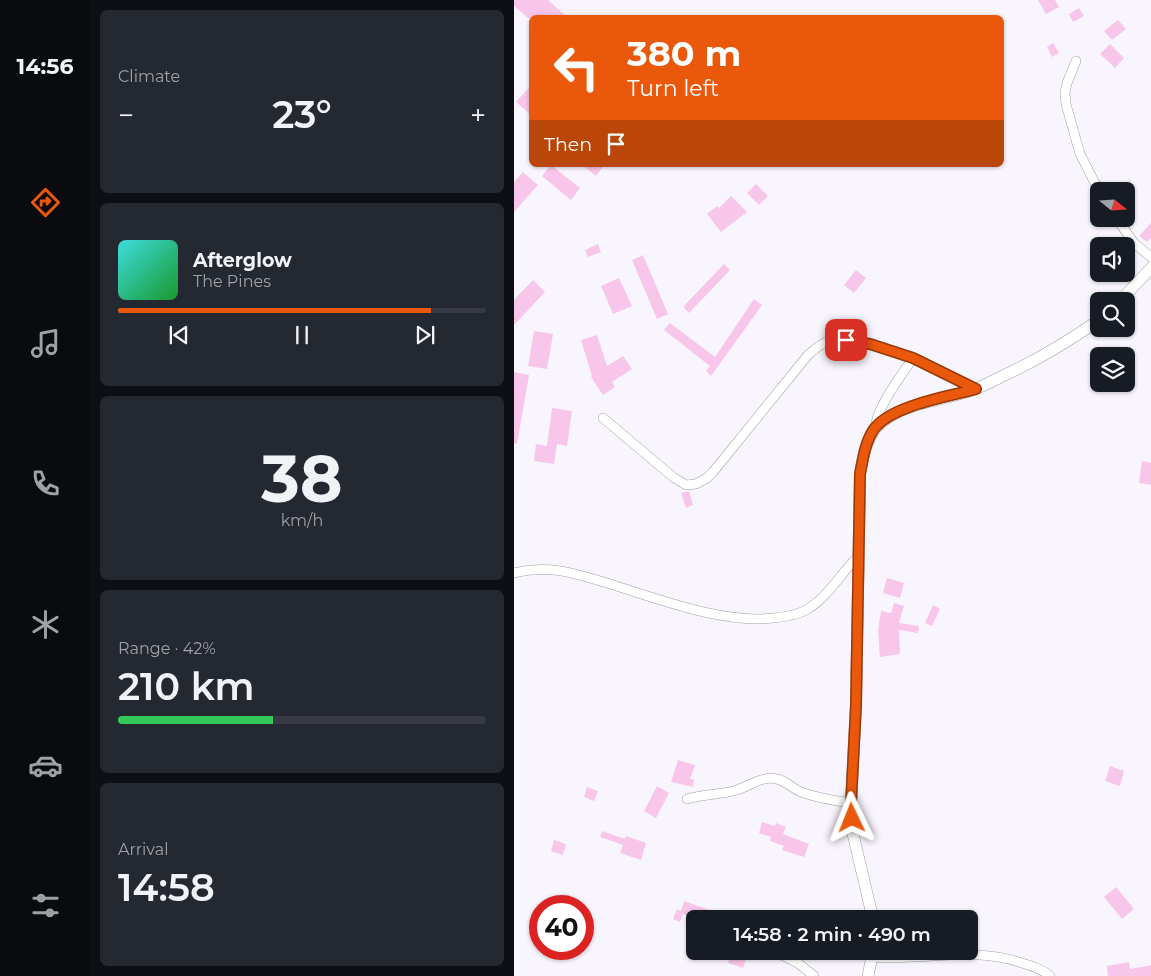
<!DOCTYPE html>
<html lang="en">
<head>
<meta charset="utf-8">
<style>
  :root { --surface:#171b24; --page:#242831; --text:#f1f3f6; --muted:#9ea1a6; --line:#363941; --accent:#ea580c }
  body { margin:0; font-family:Montserrat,sans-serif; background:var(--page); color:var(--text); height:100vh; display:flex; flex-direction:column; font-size:19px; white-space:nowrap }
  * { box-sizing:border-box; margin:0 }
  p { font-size:16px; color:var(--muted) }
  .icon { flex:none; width:28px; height:28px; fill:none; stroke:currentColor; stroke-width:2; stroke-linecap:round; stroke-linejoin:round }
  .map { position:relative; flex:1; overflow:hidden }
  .side { display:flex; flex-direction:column; gap:10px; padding:10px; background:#0d0f14; width:424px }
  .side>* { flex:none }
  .top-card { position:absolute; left:15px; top:15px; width:475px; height:152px; border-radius:8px; box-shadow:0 1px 4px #0004; background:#ea580c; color:#fff; overflow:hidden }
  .needle { width:32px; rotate:108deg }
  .buttons { position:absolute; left:576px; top:182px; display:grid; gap:10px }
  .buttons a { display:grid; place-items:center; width:45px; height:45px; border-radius:8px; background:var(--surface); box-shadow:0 1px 4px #0004; font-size:25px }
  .speed { position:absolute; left:15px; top:895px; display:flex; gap:10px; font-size:25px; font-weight:700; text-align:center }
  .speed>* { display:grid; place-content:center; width:65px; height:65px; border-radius:50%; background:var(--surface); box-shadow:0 1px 4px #0004; line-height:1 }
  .speed .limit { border:8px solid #d22; background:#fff; color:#111 }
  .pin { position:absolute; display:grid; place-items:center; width:42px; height:42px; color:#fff; margin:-21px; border-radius:10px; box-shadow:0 2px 8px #0006 }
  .me { position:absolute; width:55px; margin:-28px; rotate:358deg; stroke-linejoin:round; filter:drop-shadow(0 0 4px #0008) }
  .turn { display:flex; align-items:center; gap:18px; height:105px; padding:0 15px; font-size:22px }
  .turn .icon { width:65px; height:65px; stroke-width:2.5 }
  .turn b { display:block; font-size:35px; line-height:42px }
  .then { display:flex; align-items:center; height:48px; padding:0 15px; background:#0003; gap:10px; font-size:19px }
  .big { font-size:38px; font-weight:600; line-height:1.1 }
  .side .widget { flex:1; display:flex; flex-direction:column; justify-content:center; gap:8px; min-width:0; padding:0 18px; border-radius:8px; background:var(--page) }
  .side .dial { align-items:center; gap:0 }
  .dial b { font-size:65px; line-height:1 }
  .song { display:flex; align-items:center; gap:15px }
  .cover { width:60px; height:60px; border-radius:8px; background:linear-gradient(135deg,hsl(180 70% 55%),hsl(130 70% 35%)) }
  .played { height:5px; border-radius:2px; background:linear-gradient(90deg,var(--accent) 85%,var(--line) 85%) }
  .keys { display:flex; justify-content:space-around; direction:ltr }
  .heat { display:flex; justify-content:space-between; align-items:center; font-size:28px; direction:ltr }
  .charge { height:8px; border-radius:4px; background:linear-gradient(90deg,#34c759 42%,var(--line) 0) }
  .trip { position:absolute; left:172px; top:910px; width:292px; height:50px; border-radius:8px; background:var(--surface); box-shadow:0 1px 4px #0004; font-weight:600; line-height:50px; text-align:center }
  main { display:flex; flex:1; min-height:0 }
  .tab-bar { display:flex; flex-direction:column; width:90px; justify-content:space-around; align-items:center; background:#090b0e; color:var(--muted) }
  .tab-bar .icon { width:35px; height:35px }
  .tab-bar .selected { color:var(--accent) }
  .tab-bar b { font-size:22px; color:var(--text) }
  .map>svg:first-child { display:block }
  .building { fill:#f8c6eb }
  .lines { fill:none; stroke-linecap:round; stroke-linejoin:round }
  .street-casing { stroke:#a39da9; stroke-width:10 }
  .secondary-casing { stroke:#a39da9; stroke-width:12 }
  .street { stroke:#fff; stroke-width:9 }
  .secondary { stroke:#fff; stroke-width:11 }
  .route-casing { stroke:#983908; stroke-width:12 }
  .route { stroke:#ea580c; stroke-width:9 }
</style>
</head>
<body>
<main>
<nav class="tab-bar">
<b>14:56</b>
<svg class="icon selected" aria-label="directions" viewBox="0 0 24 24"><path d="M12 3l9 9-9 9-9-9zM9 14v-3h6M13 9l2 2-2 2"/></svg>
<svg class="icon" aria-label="music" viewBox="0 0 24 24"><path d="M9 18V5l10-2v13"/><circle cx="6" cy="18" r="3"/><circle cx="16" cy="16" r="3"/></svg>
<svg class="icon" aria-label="phone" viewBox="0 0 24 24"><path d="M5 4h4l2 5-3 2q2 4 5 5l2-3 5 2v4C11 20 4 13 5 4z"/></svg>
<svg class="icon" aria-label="climate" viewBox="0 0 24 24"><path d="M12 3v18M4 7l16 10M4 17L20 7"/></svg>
<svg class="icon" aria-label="car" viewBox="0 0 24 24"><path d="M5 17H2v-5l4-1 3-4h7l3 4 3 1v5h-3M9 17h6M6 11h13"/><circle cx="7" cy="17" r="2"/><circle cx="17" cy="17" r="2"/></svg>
<svg class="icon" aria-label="filters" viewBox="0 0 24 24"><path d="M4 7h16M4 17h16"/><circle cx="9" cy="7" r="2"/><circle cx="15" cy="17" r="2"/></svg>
</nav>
<section class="side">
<div class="widget"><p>Climate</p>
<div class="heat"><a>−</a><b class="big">23°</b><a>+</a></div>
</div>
<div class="widget">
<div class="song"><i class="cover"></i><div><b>Afterglow</b><p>The Pines</p></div></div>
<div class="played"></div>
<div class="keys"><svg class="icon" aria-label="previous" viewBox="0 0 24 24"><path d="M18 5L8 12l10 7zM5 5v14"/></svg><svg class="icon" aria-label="pause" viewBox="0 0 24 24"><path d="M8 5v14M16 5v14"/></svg><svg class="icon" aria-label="next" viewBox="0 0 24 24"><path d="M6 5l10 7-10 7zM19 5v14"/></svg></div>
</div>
<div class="widget dial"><b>38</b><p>km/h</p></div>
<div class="widget"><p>Range · 42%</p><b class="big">210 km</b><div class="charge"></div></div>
<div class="widget"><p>Arrival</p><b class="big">14:58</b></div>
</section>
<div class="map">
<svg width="638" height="976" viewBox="0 0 638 976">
  <rect width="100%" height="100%" fill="#f9f5fe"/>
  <g class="building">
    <polygon points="0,0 34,0 54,18 14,18 0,6"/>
    <polygon points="524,0 541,0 545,7 532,14"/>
    <polygon points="565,8 570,16 559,22 555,14"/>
    <polygon points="604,20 612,29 598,40 590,31"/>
    <polygon points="539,43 545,53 538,57 533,47"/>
    <polygon points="596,44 610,58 601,68 586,54"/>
    <polygon points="18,84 18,116 2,102"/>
    <polygon points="37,165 66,188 57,200 28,176"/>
    <polygon points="68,165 90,165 82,176"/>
    <polygon points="9,172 24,185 0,212 0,182"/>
    <polygon points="242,184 254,196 245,205 233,193"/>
    <polygon points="217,196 233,212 207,232 193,214 203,206 205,208"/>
    <polygon points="638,222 638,237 633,242 625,236"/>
    <polygon points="84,244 87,252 74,257 71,250"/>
    <polygon points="129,255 154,314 143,319 118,260"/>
    <polygon points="210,264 216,270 175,313 170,308 172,306 169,307"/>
    <polygon points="342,270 352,278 340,293 330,285"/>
    <polygon points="105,278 118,306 99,314 87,286"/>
    <polygon points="19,280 31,292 0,325 0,300"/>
    <polygon points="240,299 248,305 197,376 192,371 196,366 150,330 156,323 201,357"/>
    <polygon points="20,331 39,334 33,369 14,366"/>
    <polygon points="83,335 93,366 109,356 118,369 98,382 101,387 89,395 77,377 78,376 67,340"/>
    <polygon points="0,372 15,375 3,444 0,443"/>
    <polygon points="38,408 58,411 53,446 43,444 40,464 20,461 22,444 33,446"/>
    <polygon points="628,461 638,463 638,485 625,483"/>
    <polygon points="175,491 179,505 172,508 167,493"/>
    <polygon points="373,578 390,583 386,598 369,593"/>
    <polygon points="380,603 390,606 385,623 405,626 404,633 385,630 386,654 366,657 364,631 367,611 377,613"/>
    <polygon points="419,605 426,609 418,626 411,623"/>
    <polygon points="164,760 181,765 176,779 180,780 179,787 157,782"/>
    <polygon points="596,766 610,771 606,786 591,781"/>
    <polygon points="143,786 155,793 142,818 130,811"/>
    <polygon points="73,787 84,791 80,801 70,797"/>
    <polygon points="248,822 261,826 262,823 272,827 269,834 295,844 290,857 268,850 270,846 256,841 257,837 245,833"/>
    <polygon points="88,831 111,839 112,836 132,843 127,860 106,853 109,845 86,837"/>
    <polygon points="40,840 52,844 49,855 37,851"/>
    <polygon points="602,887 620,909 608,919 590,897"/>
    <polygon points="170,901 198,911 195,919 182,919 169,914 166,922 159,919 163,909 167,911"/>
    <polygon points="218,951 233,955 229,968 214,963"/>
    <polygon points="615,962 616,969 638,965 638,976 594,976 593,966"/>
  </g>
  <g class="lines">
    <defs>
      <g id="street">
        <polyline points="562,61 553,83 551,93 552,104 566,154 585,191"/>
        <polyline points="603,219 620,243 638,258"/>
        <path d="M89 418 159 477 172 485 182 484 193 478 199 472 294 355C300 350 306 344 313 342 353 330 426 372 461 389"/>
        <path d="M361 429C362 408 387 376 399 358"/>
        <path d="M0 573C37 564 62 574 96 584 144 599 209 624 259 618 270 617 283 615 292 610 315 597 326 573 345 556"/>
        <path d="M173 799C189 794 206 795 223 790 235 786 250 775 263 779 272 781 278 788 287 792 300 797 323 801 337 803"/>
        <polyline points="259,951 284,963 300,976"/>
        <path d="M358 957C409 961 459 946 508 963 518 966 528 969 536 976"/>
      </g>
      <g id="secondary">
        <polyline points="606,301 638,267"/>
        <path d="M359 919 339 834 337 803 342 705 346 474C349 456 353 434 368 422 394 401 431 401 461 389 472 385 482 379 493 374 525 359 555 341 585 320"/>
        <polyline points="354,976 359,951"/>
      </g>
    </defs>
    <use href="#street" class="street-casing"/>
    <use href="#secondary" class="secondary-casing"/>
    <use href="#street" class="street"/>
    <use href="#secondary" class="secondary"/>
  </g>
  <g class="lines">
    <defs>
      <path id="route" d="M332 340 356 344 399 358 462 389C434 397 378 405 360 429 351 442 349 459 346 474L342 705 337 803 338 818"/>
    </defs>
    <use href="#route" class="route-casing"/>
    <use href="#route" class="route"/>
  </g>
</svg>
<div class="buttons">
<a><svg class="needle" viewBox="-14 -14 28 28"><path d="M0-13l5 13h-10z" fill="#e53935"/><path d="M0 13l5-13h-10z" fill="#9ea1a6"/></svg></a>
<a><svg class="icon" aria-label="sound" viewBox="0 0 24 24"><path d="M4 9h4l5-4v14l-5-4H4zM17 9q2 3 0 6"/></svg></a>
<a><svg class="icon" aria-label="search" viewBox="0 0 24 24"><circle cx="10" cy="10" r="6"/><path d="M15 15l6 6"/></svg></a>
<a><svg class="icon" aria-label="layers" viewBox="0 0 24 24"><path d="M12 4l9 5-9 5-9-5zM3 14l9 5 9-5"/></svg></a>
</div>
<div class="speed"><div class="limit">40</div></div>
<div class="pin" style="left:332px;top:340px;background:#d93025"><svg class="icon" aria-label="arrive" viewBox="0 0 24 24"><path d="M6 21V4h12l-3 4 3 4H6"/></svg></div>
<svg class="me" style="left:338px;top:818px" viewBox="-20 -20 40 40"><path d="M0-17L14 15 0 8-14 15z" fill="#ea580c" stroke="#fff" stroke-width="4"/></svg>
<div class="trip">14:58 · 2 min · 490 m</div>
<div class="top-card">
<div class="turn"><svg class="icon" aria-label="left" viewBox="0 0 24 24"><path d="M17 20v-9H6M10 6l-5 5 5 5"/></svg><div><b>380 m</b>Turn left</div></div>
<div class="then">Then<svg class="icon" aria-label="arrive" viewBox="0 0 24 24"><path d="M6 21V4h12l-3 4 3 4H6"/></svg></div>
</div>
</div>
</main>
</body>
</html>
